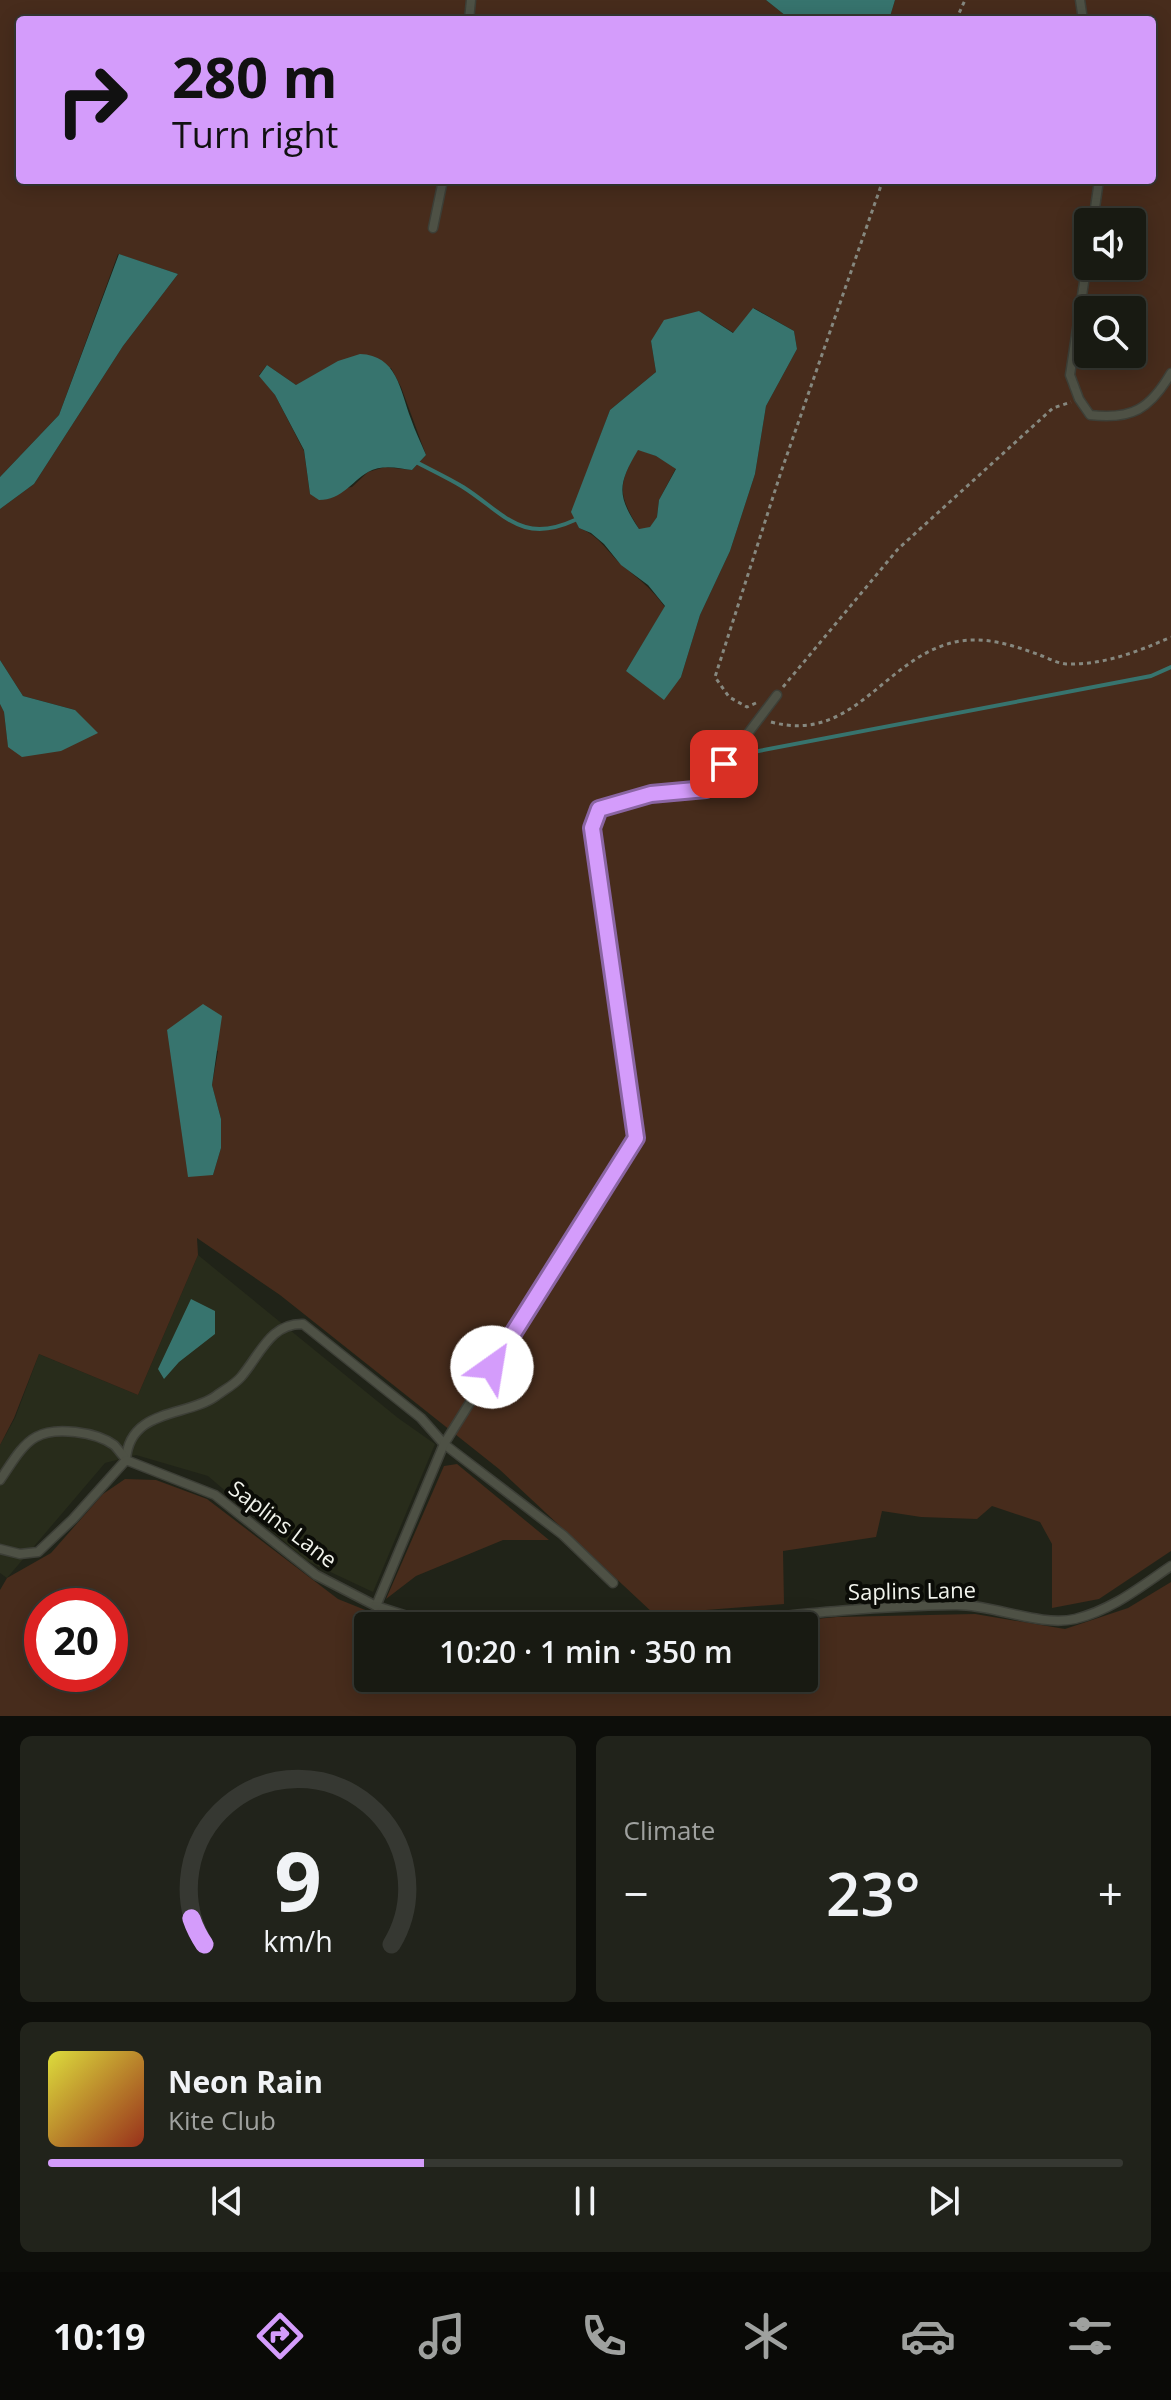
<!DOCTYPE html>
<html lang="en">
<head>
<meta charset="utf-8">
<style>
  :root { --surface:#181a12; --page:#21231b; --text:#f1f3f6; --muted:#9fa19f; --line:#363832; --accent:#d49cfb }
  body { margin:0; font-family:"Open Sans",sans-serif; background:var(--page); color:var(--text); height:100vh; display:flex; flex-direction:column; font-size:30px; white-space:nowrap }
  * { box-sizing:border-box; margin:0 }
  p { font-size:26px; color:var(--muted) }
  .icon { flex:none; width:44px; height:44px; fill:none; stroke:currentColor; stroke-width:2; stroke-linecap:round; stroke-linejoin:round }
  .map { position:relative; height:1716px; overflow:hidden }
  .panel { display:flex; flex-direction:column; gap:20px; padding:20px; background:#0d0e0a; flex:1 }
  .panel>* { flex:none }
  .hud { position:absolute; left:16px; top:16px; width:1140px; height:168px; border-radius:8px; box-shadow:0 4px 20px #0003,0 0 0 2px var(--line); background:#d49cfb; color:#111; overflow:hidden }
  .buttons { position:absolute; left:1074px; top:208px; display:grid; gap:16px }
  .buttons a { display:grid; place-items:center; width:72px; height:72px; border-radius:8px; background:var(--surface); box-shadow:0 4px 20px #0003,0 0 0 2px var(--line); font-size:40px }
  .speed { position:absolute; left:24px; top:1588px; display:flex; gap:16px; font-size:40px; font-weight:700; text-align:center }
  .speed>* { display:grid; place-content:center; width:104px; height:104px; border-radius:50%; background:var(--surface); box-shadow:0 4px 20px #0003,0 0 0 2px var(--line); line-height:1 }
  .speed .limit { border:12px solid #d22; background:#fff; color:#111 }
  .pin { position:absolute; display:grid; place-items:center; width:68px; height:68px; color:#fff; margin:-34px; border-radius:16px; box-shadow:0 4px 12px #0006 }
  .me { position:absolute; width:88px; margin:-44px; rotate:32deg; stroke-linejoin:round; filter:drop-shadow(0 0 6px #0008) }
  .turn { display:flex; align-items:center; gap:28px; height:168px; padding:0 24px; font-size:36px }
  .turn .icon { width:104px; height:104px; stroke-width:2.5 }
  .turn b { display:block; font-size:56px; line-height:68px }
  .big { font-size:60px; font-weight:600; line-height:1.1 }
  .panel .card { flex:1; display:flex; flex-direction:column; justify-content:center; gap:12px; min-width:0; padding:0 28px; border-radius:12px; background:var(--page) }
  .panel .dial { align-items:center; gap:0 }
  .dial svg { height:208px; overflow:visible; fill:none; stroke:var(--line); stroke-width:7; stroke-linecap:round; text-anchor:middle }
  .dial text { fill:var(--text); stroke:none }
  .song { display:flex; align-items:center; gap:24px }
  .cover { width:96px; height:96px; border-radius:12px; background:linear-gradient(135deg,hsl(60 70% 55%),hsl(10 70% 35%)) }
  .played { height:8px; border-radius:4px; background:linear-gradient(90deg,var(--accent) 35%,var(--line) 35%) }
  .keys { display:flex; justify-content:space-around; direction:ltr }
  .heat { display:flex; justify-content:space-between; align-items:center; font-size:44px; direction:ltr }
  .panel .tiles { flex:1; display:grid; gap:20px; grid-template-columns:1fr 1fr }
  .card:last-child { grid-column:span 2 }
  .trip { position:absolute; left:354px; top:1612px; width:464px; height:80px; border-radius:8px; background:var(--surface); box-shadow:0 4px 20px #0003,0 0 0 2px var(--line); font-weight:600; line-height:80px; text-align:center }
  .menu { display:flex; height:128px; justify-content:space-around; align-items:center; background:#0a0a07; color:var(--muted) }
  .menu .icon { width:56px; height:56px }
  .menu .active { color:var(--accent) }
  .menu b { font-size:36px; color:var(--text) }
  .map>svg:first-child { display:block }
  .built { fill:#282c1b }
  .green { fill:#472c1c; fill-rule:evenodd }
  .water { fill:#37746e; fill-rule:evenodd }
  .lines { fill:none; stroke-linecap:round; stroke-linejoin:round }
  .stream { stroke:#37746e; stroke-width:4 }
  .lane-casing { stroke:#3d3f37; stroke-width:11 }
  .path { stroke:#86887f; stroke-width:3; stroke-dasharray:4 4; stroke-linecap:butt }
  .lane { stroke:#4e5145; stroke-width:8 }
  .route-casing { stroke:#8a65a3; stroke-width:20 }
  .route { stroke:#d49cfb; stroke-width:14 }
  .labels { text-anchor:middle; stroke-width:8; stroke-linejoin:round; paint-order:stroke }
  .street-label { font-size:22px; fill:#f1f3ec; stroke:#0b0c07 }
</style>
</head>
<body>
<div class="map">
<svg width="1171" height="1716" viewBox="0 0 1171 1716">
  <rect width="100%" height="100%" fill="#202318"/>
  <polygon class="built" points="198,1255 398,1418 435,1444 373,1592 307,1561 208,1476 136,1455 105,1463 7,1578 0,1573 0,1445 15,1418 39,1354 138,1395"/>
  <g class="green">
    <path d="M0 0H766L791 20H20V180H1152V20H889L895 0H1171V1551L1099 1599 1052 1608V1544L1040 1522 992 1506 977 1519 921 1517 882 1511 876 1537 783 1551 784 1604 654 1614 499 1469 280 1295 197 1238 198 1255 138 1395 39 1354 14 1418 0 1445V704L4 712 8 746 75 710 23 696 0 660V509L34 484 123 346 178 274 118 254 59 415 0 477ZM1088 222H1132V266H1088ZM754 308 794 331 797 349 766 406 755 474 730 551 700 615 681 677 626 671 665 607C650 587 641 581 623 566 607 552 600 536 579 528L572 512 610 410 656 372 651 341 699 311 734 333ZM1088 310H1132V354H1088ZM267 365 296 385 391 368 401 387 426 455 412 470 385 467 368 472 352 487 310 494 304 451 275 395 259 375ZM167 1030 218 1051 212 1085 221 1119V1148L213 1175 172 1052Z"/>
    <path d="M638 449 656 456 676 468 659 500 657 517 650 528 639 529C618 494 617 486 638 449Z"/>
    <polygon points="457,1464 549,1540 503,1540 416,1576 386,1599 444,1466"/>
    <path d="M125 1479 156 1480 207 1499 338 1599 405 1626H368V1678H804V1626H741L837 1617 975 1614 1065 1629 1128 1608 1171 1582V1716H0V1590L7 1578 51 1553 103 1494ZM42 1606H110V1674H42Z"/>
  </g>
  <g class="water">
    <polygon points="766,0 895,0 889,20 791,20"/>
    <polygon points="119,254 178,274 123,346 34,484 0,509 0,477 59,415"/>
    <path d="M753 308 794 331 797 349 766 406 755 474 730 551 700 615 681 677 664 700 626 671 665 606 648 585 621 565 604 544 591 533 579 528 571 512 610 410 656 372 651 341 664 320 699 311 733 333ZM638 450 656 456 676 469 659 500 657 517 650 527 639 529C617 496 617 485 638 450Z"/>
    <path d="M360 354C397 355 400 390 411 419 415 431 421 443 426 455L412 470C398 468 382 464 368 472 351 482 342 500 319 500L310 494 304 450 275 395 259 376 267 365 296 385 338 361Z"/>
    <polygon points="0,660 23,696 75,710 98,733 61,751 22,757 8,747 4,712 0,704"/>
    <polygon points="203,1004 222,1016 212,1085 221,1119 221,1148 213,1175 188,1177 167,1030"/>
    <polygon points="191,1299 215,1311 215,1334 179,1362 164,1379 158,1369"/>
  </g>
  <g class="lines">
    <g class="stream">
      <path d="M418 463C433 471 448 478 463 487 504 513 521 545 575 520"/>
      <polyline points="748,753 1151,676 1171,667"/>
    </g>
    <defs>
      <g id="lane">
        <polyline points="1080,0 1083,20"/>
        <polyline points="469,20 471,0"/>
        <polyline points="1093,222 1099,180"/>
        <polyline points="433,228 443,180"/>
        <path d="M1088 256 1070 375 1079 399 1090 415C1132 420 1150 409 1171 373"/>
        <path d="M126 1460C129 1408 187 1417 216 1396 224 1390 234 1385 241 1377 260 1355 270 1323 303 1324L421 1418 444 1444 563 1535 613 1583"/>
        <path d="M0 1480C10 1466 21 1445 36 1437 55 1426 96 1432 114 1445 118 1449 122 1455 126 1459"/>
        <polyline points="0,1549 20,1554 38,1552 73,1519 126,1460 215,1495 316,1575 376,1606 438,1626"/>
        <polyline points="376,1606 444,1444 636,1138 592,828 599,809 651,794 706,789 777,695"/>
        <path d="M687 1626C776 1617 865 1606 955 1605 993 1604 1039 1627 1075 1619 1112 1610 1140 1587 1171 1566"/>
      </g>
    </defs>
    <use href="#lane" class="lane-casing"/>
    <g class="path">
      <polyline points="956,20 965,0"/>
      <polyline points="783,687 898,549 1053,408 1071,402"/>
      <polyline points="756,703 747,707 729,697 715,677 781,472 883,180"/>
      <path d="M771 722C856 745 885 654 960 641 987 637 1012 645 1037 654 1046 657 1056 663 1066 664 1104 665 1137 652 1171 637"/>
    </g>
    <use href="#lane" class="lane"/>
  </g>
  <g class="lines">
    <defs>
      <polyline id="route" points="492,1367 636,1138 592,828 599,809 651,794 706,789 724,764"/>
    </defs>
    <use href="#route" class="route-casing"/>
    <use href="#route" class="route"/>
  </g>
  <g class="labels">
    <g class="street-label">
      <text transform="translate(283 1524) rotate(37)" y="8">Saplins Lane</text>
      <text transform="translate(912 1591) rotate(-1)" y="8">Saplins Lane</text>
    </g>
  </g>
</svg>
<div class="buttons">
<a><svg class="icon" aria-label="sound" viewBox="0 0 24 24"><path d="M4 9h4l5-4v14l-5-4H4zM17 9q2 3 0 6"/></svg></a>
<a><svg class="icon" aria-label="search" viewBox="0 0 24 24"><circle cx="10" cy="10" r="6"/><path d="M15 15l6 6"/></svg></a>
</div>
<div class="speed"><div class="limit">20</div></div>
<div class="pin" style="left:724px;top:764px;background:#d93025"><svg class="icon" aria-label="arrive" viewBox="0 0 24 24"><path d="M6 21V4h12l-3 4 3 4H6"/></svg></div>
<svg class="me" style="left:492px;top:1367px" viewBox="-20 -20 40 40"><circle r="19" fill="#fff"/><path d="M0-13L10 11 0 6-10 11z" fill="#d49cfb"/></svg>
<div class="trip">10:20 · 1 min · 350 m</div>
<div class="hud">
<div class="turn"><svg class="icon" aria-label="right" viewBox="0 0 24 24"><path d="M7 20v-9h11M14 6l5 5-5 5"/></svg><div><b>280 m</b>Turn right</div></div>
</div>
</div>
<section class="panel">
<div class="tiles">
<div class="card dial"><svg viewBox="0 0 100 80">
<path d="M14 69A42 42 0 1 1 86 69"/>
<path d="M14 69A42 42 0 0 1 9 59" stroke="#d49cfb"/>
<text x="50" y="56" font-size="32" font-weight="700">9</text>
<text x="50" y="72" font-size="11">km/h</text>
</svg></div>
<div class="card"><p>Climate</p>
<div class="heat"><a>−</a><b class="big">23°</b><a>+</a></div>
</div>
<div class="card">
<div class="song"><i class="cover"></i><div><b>Neon Rain</b><p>Kite Club</p></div></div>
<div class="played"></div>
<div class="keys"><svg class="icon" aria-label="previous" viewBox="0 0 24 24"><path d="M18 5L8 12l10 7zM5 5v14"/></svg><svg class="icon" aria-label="pause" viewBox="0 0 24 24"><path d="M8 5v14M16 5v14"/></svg><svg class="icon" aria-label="next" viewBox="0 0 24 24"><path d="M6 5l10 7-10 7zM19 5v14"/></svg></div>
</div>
</div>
</section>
<nav class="menu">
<b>10:19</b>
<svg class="icon active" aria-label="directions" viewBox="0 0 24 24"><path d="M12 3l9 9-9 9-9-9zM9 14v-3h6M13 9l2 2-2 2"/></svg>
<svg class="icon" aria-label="music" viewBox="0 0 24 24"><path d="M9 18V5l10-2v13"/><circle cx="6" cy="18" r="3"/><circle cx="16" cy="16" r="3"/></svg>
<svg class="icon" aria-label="phone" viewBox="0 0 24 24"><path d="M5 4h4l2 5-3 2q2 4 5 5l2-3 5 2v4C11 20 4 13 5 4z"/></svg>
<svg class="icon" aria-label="climate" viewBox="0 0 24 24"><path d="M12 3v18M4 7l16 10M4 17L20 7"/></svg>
<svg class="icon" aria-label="car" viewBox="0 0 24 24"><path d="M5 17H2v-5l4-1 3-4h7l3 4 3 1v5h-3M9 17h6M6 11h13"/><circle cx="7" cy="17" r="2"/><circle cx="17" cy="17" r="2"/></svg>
<svg class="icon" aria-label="filters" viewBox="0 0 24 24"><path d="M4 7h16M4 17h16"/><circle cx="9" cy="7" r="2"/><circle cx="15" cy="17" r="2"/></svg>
</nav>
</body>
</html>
